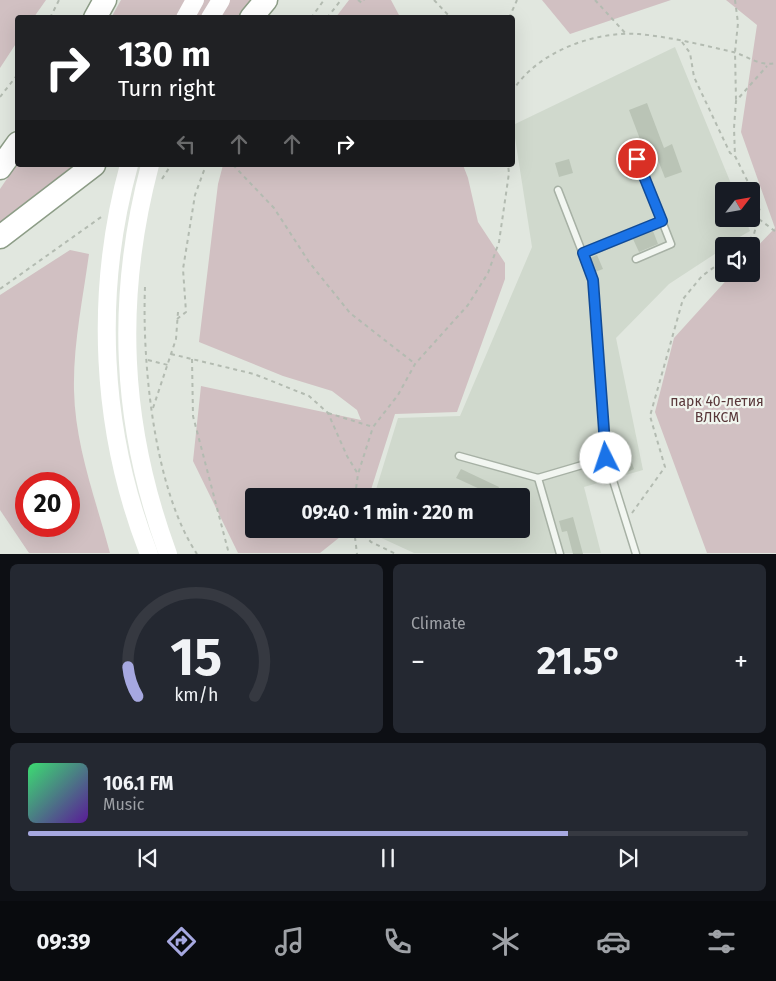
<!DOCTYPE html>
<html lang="en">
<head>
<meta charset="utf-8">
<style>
  :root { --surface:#171b24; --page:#242831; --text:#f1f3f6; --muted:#9ea1a6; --line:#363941; --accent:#a6a8e0 }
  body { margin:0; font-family:"Fira Sans",sans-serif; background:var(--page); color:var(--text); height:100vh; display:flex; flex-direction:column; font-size:19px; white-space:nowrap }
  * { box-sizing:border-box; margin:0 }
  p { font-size:16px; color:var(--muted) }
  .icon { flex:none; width:28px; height:28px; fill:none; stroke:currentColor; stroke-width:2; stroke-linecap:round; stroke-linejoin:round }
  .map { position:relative; height:554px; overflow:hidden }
  .drawer { display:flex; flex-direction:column; gap:10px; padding:10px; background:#0d0f14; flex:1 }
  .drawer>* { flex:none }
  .banner { position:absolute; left:15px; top:15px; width:500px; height:152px; border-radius:5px; box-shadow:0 5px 20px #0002; background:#202124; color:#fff; overflow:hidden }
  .needle { width:32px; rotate:59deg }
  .fabs { position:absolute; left:715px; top:182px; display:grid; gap:10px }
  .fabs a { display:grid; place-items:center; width:45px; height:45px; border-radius:5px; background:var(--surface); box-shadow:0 5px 20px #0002; font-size:25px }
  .speed { position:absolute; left:15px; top:472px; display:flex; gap:10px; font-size:25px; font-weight:700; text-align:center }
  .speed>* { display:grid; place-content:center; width:65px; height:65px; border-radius:50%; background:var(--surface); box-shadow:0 5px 20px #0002; line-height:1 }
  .speed .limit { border:8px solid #d22; background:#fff; color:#111 }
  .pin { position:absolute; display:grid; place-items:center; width:42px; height:42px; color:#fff; margin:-21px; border:2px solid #fff; border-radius:50%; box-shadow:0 1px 5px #0007 }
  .me { position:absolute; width:55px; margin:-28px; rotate:356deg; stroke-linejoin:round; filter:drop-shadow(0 0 4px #0008) }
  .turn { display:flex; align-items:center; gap:18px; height:105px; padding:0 20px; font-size:22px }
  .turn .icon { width:65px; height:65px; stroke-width:2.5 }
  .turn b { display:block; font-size:35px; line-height:42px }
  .lanes { display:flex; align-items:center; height:48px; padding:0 20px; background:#0003; justify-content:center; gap:25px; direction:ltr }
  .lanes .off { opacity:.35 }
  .big { font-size:38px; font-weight:700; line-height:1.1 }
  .drawer .card { flex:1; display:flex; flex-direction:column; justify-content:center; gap:8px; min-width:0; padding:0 18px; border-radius:8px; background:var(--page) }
  .drawer .dial { align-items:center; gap:0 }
  .dial svg { height:130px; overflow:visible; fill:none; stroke:var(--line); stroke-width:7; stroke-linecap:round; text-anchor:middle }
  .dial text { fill:var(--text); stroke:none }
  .song { display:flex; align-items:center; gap:15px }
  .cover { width:60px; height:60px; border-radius:8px; background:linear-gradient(135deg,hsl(140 70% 55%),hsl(270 70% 35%)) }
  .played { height:5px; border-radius:2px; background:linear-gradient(90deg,var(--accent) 75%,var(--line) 75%) }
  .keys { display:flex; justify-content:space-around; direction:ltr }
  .heat { display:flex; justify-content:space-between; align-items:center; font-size:28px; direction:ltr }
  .drawer .tiles { flex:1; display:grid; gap:10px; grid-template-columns:1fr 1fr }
  .card:last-child { grid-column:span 2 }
  .trip { position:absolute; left:245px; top:488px; width:285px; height:50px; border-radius:5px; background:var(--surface); box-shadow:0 5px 20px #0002; font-weight:700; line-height:50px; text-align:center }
  .menu { display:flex; height:80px; justify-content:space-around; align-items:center; background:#090b0e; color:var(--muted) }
  .menu .icon { width:35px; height:35px }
  .menu .selected { color:var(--accent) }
  .menu b { font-size:22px; color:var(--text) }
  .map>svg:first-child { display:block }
  .built { fill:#d0d9cd }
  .green { fill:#d1c0c2; fill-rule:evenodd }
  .building { fill:#bac4b6 }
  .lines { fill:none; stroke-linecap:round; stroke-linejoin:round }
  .lane-casing { stroke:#a7b1a5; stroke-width:9 }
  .highway-casing { stroke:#8d9d87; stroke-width:25 }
  .path { stroke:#b3bbb1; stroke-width:2; stroke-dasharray:4 4; stroke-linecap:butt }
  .lane { stroke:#f2f6f1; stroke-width:6 }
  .secondary { stroke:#fff; stroke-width:18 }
  .highway { stroke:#fff; stroke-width:22 }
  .route-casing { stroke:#114b97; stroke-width:12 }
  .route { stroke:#1a73e8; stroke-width:9 }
  .labels { text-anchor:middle; stroke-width:4.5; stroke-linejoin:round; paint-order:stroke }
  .park-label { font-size:14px; fill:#583739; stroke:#f0f5ee }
</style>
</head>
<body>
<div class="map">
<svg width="776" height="554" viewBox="0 0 776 554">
  <rect width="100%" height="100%" fill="#e1e7df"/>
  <polygon class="built" points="675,47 734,191 724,191 724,219 745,219 750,231 724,246 724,248 669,284 616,338 643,470 584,487 601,553 414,553 364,530 521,529 521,496 374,496 398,418 460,416 532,247 513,125"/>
  <g class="green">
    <polygon points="0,0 46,0 34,17 18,18 17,42 0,68"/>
    <polygon points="121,0 254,0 238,17 111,18"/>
    <polygon points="349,0 391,0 400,17 336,17"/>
    <polygon points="542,0 671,0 570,34"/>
    <polygon points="726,0 776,0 776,553 707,553 655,412 674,338 732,274 751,274 751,253 775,228 741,132 757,25"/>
    <polygon points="17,164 74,165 0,222 0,189"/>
    <polygon points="223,165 463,165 468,178 478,222 505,263 505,279 457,412 395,414 369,496 254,496 254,529 350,529 320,553 238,553 193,461 201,386 361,420 357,410 332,391 283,376 199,342 218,184"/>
    <path d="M70 250 89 254C83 298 73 345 74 390 75 446 96 500 110 553H29L0 510V295ZM26 484H69V526H26Z"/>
  </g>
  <g class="building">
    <polygon points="647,103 664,148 672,144 682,172 665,178 658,160 649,163 629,110"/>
    <polygon points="569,159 573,173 559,177 555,163"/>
    <polygon points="653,231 658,244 639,252 633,239"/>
    <polygon points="597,255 603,269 595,272 590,258"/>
    <polygon points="631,460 634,469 625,473 621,463"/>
    <polygon points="461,469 499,487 495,496 456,478"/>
    <polygon points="573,517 583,554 573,554 567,531 562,532 559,521"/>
  </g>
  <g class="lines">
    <defs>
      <g id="lane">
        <polyline points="558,190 593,280 606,458 636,554"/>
        <polyline points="583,253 662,221 637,159"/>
        <polyline points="636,259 671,244 662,221"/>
        <polyline points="459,456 538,478 606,458"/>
        <polyline points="538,478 560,554"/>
      </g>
      <g id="highway">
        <polyline points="95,18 105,0"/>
        <polyline points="251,18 266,0"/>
        <polyline points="0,168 18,143"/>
        <polyline points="0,237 94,165"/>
      </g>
    </defs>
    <use href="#lane" class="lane-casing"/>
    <use href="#highway" class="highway-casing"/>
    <g class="path">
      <polyline points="358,0 362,3 364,0"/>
      <polyline points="434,0 451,18"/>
      <polyline points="595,0 627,35"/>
      <polyline points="735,0 738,23 735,52 736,100"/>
      <polyline points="50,18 59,0"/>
      <polyline points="311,18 324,0"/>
      <polyline points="327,18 341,0"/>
      <polyline points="509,18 517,0"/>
      <polyline points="682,42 690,53 694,77 730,153 735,156"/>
      <path d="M512 92C536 52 594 31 639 34 670 37 703 45 733 52 748 56 760 67 776 63"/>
      <polyline points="0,97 18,74"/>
      <polyline points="233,165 274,208 309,262 350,313 414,363"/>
      <polyline points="162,179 171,165"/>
      <polyline points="759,219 776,232"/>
      <polyline points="744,246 754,234 760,211 752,190 735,156 734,128 736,101 767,66"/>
      <path d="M145 287C142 363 154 490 197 554"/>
      <polyline points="0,289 104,215"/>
      <polyline points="177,319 186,312 183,269 195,195 206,165"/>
      <polyline points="171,354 254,374 309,396 328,413 347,456 358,474"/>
      <polyline points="192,359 193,416 229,554"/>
      <polyline points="148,360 168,365"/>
      <polyline points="153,408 176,339 178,312"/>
      <polyline points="328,413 373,427 398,395 415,364 468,305 488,273 499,242 509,173 508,165"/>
      <polyline points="355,496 358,474 373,427"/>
      <polyline points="632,513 665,467 650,416 683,299 702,276 724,260"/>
      <polyline points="354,529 357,554"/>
      <polyline points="358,529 371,542 396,554"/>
    </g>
    <use href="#lane" class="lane"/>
    <g class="secondary">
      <polyline points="185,18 195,0"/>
      <polyline points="210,18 221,0"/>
      <path d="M129 165C94 292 100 430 149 554"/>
      <path d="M150 165C115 298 120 424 168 554"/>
    </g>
    <use href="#highway" class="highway"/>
  </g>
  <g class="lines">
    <defs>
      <polyline id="route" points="606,458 593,280 583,253 662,221 637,159"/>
    </defs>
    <use href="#route" class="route-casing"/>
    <use href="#route" class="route"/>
  </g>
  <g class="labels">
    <g class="park-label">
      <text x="717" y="406">парк 40-летия<tspan x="717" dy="16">ВЛКСМ</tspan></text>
    </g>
  </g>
</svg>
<div class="fabs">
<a><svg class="needle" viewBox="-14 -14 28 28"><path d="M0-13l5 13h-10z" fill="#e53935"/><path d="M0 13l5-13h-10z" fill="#9ea1a6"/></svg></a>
<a><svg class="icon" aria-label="sound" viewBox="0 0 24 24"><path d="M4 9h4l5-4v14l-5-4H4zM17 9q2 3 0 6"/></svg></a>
</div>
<div class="speed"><div class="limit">20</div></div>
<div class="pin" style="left:637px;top:159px;background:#d93025"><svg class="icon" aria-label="arrive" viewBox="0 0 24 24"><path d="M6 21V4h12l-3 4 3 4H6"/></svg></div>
<svg class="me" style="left:606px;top:458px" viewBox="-20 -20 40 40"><circle r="19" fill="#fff"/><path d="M0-13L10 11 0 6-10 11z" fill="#1a73e8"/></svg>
<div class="trip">09:40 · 1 min · 220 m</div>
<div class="banner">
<div class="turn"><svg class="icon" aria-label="right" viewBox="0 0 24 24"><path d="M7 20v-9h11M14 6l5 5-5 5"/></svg><div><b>130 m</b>Turn right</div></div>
<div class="lanes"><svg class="icon off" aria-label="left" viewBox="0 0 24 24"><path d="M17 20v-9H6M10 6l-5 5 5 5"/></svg><svg class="icon off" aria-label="ahead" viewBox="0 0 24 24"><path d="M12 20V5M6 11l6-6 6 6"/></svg><svg class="icon off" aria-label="ahead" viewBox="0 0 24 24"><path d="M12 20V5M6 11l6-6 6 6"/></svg><svg class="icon" aria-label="right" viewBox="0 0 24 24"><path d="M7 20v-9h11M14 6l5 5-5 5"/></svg></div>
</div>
</div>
<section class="drawer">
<div class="tiles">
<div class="card dial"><svg viewBox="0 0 100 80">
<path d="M14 69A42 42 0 1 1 86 69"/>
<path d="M14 69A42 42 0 0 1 8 51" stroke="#a6a8e0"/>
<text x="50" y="56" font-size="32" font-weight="700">15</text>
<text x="50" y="72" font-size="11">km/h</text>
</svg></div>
<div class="card"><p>Climate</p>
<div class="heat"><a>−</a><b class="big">21.5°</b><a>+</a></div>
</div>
<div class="card">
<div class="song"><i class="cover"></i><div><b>106.1 FM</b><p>Music</p></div></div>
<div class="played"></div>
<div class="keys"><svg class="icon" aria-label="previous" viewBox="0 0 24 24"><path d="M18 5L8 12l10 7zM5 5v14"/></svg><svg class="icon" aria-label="pause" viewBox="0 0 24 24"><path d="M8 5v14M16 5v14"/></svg><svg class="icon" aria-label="next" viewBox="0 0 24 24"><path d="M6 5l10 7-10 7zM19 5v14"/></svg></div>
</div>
</div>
</section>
<nav class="menu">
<b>09:39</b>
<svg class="icon selected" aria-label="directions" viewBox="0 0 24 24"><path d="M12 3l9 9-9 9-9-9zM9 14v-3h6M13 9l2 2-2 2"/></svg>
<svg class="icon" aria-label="music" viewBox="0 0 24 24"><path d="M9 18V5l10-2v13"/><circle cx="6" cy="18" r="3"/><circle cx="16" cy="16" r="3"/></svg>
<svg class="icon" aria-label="phone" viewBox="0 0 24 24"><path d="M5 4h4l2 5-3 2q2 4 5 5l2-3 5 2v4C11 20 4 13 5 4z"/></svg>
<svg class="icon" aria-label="climate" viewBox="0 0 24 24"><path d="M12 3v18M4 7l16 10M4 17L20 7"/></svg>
<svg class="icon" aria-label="car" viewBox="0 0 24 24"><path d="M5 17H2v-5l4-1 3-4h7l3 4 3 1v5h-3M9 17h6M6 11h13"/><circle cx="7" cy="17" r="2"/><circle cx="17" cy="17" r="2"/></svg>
<svg class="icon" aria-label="filters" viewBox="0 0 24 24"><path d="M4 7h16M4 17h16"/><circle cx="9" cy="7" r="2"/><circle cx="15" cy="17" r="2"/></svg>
</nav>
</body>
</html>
